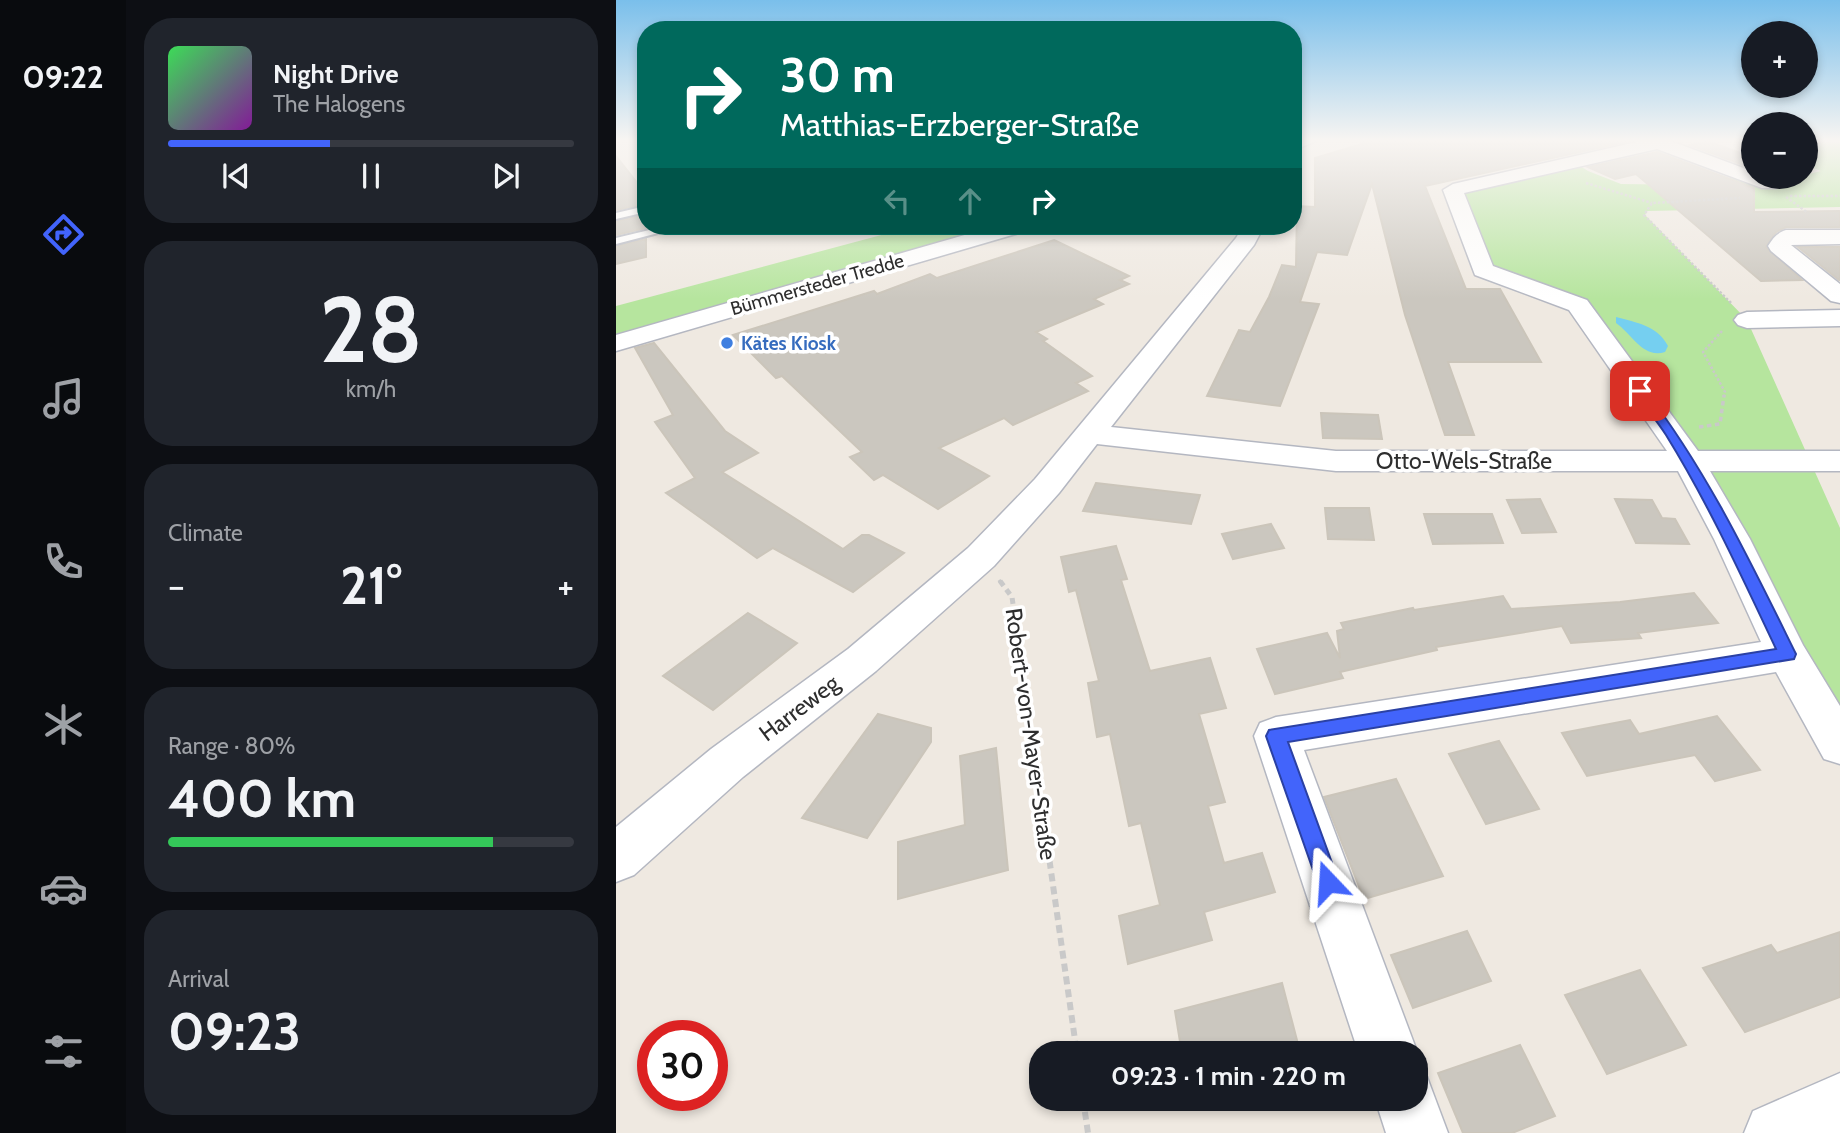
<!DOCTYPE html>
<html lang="en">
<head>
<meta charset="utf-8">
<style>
  :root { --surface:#171b24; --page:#20242c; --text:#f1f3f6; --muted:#9ea1a6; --line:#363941; --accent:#4264fb }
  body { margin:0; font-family:Cabin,sans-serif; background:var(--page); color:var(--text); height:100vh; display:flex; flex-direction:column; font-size:26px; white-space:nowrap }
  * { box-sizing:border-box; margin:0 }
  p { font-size:23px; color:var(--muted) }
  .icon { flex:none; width:38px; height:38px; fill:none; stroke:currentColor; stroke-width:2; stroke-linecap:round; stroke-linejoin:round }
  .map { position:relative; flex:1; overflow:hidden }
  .panel { display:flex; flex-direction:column; gap:18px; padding:18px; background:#0d0f14; width:490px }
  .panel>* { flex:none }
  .guide { position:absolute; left:21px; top:21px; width:665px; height:214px; border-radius:28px; box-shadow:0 4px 10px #0003; background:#00695c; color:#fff; overflow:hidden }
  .fabs { position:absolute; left:1125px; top:21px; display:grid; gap:14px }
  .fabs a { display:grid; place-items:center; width:77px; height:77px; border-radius:50%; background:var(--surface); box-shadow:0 4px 10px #0003; font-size:35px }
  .speed { position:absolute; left:21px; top:1020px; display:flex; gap:14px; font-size:35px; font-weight:700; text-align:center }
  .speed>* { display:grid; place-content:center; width:91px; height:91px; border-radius:50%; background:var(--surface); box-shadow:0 4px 10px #0003; line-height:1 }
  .speed .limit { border:10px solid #d22; background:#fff; color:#111 }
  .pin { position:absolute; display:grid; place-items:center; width:60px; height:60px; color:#fff; margin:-30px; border-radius:14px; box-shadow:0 4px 10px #0006 }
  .me { position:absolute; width:77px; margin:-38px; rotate:340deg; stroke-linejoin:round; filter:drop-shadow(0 0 5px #0008) }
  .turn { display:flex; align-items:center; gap:24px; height:147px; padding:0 28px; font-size:32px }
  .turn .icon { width:91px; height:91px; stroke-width:2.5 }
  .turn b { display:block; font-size:49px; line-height:60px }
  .lanes { display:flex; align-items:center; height:66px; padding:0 28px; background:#0003; justify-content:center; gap:35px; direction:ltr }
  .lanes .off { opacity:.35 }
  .big { font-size:52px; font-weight:700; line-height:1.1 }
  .panel .widget { flex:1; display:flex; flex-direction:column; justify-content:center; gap:10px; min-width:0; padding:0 24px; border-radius:28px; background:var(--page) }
  .panel .dial { align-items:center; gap:0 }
  .dial b { font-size:91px; line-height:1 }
  .song { display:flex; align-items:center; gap:21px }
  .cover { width:84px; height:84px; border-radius:10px; background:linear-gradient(135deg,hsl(130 70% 55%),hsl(290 70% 35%)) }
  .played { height:7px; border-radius:4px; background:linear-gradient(90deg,var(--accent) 40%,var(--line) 40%) }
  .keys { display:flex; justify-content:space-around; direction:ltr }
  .heat { display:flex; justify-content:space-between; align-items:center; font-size:38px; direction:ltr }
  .charge { height:10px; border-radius:5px; background:linear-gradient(90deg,#34c759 80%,var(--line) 0) }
  .trip { position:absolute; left:413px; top:1041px; width:399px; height:70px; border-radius:28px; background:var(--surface); box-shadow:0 4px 10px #0003; font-weight:700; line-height:70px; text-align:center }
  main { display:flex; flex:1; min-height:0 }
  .dock { display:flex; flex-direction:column; width:126px; justify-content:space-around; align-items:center; background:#090b0e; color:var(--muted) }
  .dock .icon { width:49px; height:49px }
  .dock .selected { color:var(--accent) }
  .dock b { font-size:32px; color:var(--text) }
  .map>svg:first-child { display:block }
  .green { fill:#b6e59e }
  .water { fill:#75cff0 }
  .building { fill:#cbc7bf; stroke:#cbc5ba; stroke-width:2 }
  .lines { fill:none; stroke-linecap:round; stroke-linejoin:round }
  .lane-casing { stroke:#b4b7c1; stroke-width:4 }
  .street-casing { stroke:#b4b7c1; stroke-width:3 }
  .path-far3 { stroke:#c9c9c9; stroke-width:2.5; stroke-dasharray:2.5 2; stroke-linecap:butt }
  .path-far2 { stroke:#c9c9c9; stroke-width:3.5; stroke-dasharray:4.5 3.5; stroke-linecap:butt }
  .path-far1 { stroke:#c9c9c9; stroke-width:5; stroke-dasharray:6 4.5; stroke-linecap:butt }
  .path { stroke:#c9c9c9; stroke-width:6; stroke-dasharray:8 5; stroke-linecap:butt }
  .lane { fill:#fff; fill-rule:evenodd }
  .street { fill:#fff; fill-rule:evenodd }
  .route { fill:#4264fb; stroke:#2b41a3; stroke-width:2 }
  .shop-dot { fill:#3f7fe0; stroke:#fff; stroke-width:2.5 }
  .labels { text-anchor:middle; stroke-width:7; stroke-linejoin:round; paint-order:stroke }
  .far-street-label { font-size:19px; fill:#2e2e2e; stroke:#fff }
  .far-shop-label { font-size:19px; font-weight:bold; fill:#366cbe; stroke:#fff; text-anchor:start }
  .street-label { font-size:23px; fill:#2e2e2e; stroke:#fff }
</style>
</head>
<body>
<main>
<nav class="dock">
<b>09:22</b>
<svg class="icon selected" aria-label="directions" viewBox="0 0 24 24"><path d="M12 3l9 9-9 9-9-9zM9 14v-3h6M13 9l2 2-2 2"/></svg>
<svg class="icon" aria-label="music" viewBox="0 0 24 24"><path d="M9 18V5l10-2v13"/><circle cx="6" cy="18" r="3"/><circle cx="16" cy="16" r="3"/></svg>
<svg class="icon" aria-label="phone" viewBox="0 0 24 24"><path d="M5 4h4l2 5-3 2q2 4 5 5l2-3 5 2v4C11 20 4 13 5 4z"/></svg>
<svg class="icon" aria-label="climate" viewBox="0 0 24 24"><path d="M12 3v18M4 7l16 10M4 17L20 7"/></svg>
<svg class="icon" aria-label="car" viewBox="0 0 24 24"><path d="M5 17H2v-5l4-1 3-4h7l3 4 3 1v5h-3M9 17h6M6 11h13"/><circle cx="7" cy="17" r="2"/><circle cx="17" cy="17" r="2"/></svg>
<svg class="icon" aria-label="filters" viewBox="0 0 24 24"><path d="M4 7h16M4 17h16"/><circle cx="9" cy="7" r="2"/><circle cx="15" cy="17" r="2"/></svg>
</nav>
<section class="panel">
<div class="widget">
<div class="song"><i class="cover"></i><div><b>Night Drive</b><p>The Halogens</p></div></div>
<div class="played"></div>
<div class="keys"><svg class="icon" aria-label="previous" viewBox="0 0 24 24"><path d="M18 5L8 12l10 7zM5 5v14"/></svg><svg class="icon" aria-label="pause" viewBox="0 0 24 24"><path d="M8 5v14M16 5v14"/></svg><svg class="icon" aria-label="next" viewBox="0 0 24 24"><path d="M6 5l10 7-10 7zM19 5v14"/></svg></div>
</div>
<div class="widget dial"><b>28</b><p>km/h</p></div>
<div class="widget"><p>Climate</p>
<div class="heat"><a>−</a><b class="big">21°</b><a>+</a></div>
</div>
<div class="widget"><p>Range · 80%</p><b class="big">400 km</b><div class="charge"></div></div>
<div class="widget"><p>Arrival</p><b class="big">09:23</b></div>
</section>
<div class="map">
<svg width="1224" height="1133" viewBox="0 0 1224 1133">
  <rect width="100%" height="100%" fill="#efe9e1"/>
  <g class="green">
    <polygon points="1190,140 1224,143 1224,207 1031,211 1029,215 1131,320 1224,528 1224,745 1116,539 970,317 867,270 837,190 956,161 972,171 1005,184 1083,185 1114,178 1132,184 1145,181 1153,184 1205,171 1190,165"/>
    <polygon points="299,226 402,226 0,343 0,306"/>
  </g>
  <path class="water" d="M1000 317C1021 323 1041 325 1052 346L1049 352C1027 359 1016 334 1000 323Z"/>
  <g class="building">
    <polygon points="745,140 1014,141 809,186 850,289 884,289 925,362 832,362 858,435 829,435 789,315 756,184 731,255 701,252 684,302 703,304 664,406 591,396 623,330 634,332 653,297 666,265 680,267 681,206 699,207 699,158 746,144"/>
    <polygon points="1091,141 1138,158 1138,169 1074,145"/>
    <polygon points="1041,152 1138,188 1138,212 1224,211 1224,227 1170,227 1160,232 1150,247 1186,280 1145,281 1020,174 999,179 972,167"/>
    <polygon points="0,156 30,194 30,204 0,210"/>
    <polygon points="30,215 30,228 0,235 0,221"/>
    <polygon points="30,239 30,257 0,264 0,246"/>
    <polygon points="438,240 513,276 504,280 513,284 478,299 487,304 420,332 431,339 427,341 476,376 460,383 472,391 397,425 388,418 323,448 373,476 322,509 267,475 258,480 234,457 246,452 166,376 160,378 117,335 258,291 261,294 314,274 321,278"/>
    <polygon points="1182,247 1224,247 1224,280 1223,280"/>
    <polygon points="38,343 109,431 142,453 106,472 227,549 246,535 253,535 288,553 237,592 157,548 141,558 50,493 79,478 39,422 57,415 19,348"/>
    <polygon points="705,413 762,415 766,439 707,438"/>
    <polygon points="480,483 584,495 575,524 467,511"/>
    <polygon points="924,499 940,532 906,533 891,500"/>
    <polygon points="999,499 1036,500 1046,518 1059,519 1073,544 1020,543"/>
    <polygon points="709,508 753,508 758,540 712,539"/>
    <polygon points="808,514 876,514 887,543 817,544"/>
    <polygon points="655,524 668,548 617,559 606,534"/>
    <polygon points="500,546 511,579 505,580 534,671 594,658 610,708 583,714 609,802 592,806 608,863 646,853 659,892 588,912 596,940 512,964 503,916 544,905 525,823 513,826 494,734 481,737 472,683 483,681 460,590 453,592 445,557"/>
    <polygon points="1078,593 1102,623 1022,633 1025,638 955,643 946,626 820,647 821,650 724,672 727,678 659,694 641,649 711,633 724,658 721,631 728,629 725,623 797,608 798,610 887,596 895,609 1004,602"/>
    <polygon points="132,613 181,643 97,710 47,676"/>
    <polygon points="262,714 315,728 315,742 251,838 186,818"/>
    <polygon points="1101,716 1144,770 1099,781 1079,755 971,776 946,733 1014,720 1023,734"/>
    <polygon points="883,741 923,809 870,824 833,754"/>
    <polygon points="380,748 392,870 282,899 282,842 349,825 344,756"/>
    <polygon points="780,779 827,876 748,899 708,797"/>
    <polygon points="851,931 875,981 797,1008 775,955"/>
    <polygon points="1224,932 1224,997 1129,1032 1087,968 1155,945 1161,953"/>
    <polygon points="1024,970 1070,1045 991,1074 949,995"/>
    <polygon points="666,983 682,1044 646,1054 566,1054 559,1011"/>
    <polygon points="904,1045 939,1116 896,1133 847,1133 822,1073"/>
  </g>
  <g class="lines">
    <defs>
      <g id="lane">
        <polygon points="30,206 30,212 0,219 0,213"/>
        <polygon points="50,226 69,226 0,244 0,238"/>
      </g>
      <g id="street">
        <polygon points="677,140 702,140 677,151"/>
        <polygon points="1029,140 1052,140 1138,172 1138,177 1160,180 1163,184 1160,188 1146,188 1041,149 848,193 877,266 971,300 1082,451 1224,451 1224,471 1094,471 1134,539 1187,645 1224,706 1224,764 1208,759 1160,672 688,750 802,1054 800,1061 800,1054 743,1054 638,736 644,723 660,717 1145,642 1098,539 1062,471 720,471 481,444 443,493 378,566 260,671 127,777 18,875 0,882 0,827 95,749 232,649 352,548 419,479 620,238 627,226 648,226 638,245 495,427 720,451 1051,451 953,310 859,275 827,190 837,184"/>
        <polygon points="380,226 413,226 410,231 0,351 0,335"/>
        <path d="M1170 230H1224V244L1175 245 1224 284V303L1215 301 1155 251 1152 246C1157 238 1161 233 1170 230Z"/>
        <polygon points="1224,310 1224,326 1131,328 1122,325 1118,320 1122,315 1131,312"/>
        <polygon points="800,1073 811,1077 832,1133 770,1133 759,1099 800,1099"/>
        <polygon points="1224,1073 1224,1133 1128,1133 1137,1111"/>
      </g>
    </defs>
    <use href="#lane" class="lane-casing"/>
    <use href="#street" class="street-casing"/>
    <g class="path-far3">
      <polyline points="970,183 1036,203"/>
      <polyline points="1174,196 1224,196"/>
      <polyline points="1170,197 1192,213"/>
      <polyline points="597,226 606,230"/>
      <polyline points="1115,303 1028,215 1036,203 1124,198"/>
      <polyline points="1106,331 1087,352 1109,392 1108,397"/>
    </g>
    <g class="path-far2">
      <polyline points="1083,427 1104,424 1108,395"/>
      <polyline points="383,580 385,583"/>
    </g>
    <polyline class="path-far1" points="384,581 396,597 428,824"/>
    <g class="path">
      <polyline points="428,822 461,1054"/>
      <polyline points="467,1099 472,1133"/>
    </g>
    <use href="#lane" class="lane"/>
    <use href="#street" class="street"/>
  </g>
  <linearGradient id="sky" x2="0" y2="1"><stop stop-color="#7abfeb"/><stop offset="0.47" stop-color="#f8f5f2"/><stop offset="1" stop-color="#f8f5f2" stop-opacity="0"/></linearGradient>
  <rect width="1224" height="299" fill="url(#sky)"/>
  <path class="route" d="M1024 388 1028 389C1091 470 1135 563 1180 654L1178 659 672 742 723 882 720 890 712 893 704 890 650 736 653 730 1160 649C1126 577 1092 503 1050 435 1040 419 1028 406 1018 391Z"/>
  <circle class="shop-dot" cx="111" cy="343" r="7"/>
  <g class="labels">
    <g class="far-street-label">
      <text transform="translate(201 284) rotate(-16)" y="7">Bümmersteder Tredde</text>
    </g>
    <g class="far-shop-label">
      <text x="125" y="350">Kätes Kiosk</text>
    </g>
    <g class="street-label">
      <text x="848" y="469">Otto-Wels-Straße</text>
      <text transform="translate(183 708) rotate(-37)" y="8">Harreweg</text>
      <text transform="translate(415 734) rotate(82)" y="8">Robert-von-Mayer-Straße</text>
    </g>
  </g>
</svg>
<div class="fabs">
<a>+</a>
<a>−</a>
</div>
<div class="speed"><div class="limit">30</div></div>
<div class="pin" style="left:1024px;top:391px;background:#d93025"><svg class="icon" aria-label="arrive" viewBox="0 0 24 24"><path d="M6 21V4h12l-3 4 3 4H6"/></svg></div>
<svg class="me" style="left:712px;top:882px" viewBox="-20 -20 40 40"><path d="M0-17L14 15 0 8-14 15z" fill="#4264fb" stroke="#fff" stroke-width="4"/></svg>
<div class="trip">09:23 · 1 min · 220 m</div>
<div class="guide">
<div class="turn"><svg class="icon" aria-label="right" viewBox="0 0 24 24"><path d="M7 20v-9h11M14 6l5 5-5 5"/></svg><div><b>30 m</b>Matthias-Erzberger-Straße</div></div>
<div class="lanes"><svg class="icon off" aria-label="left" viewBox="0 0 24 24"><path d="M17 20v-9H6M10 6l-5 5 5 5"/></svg><svg class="icon off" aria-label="ahead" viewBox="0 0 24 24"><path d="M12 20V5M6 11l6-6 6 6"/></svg><svg class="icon" aria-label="right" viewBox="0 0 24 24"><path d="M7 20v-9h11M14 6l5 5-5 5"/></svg></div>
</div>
</div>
</main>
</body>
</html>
